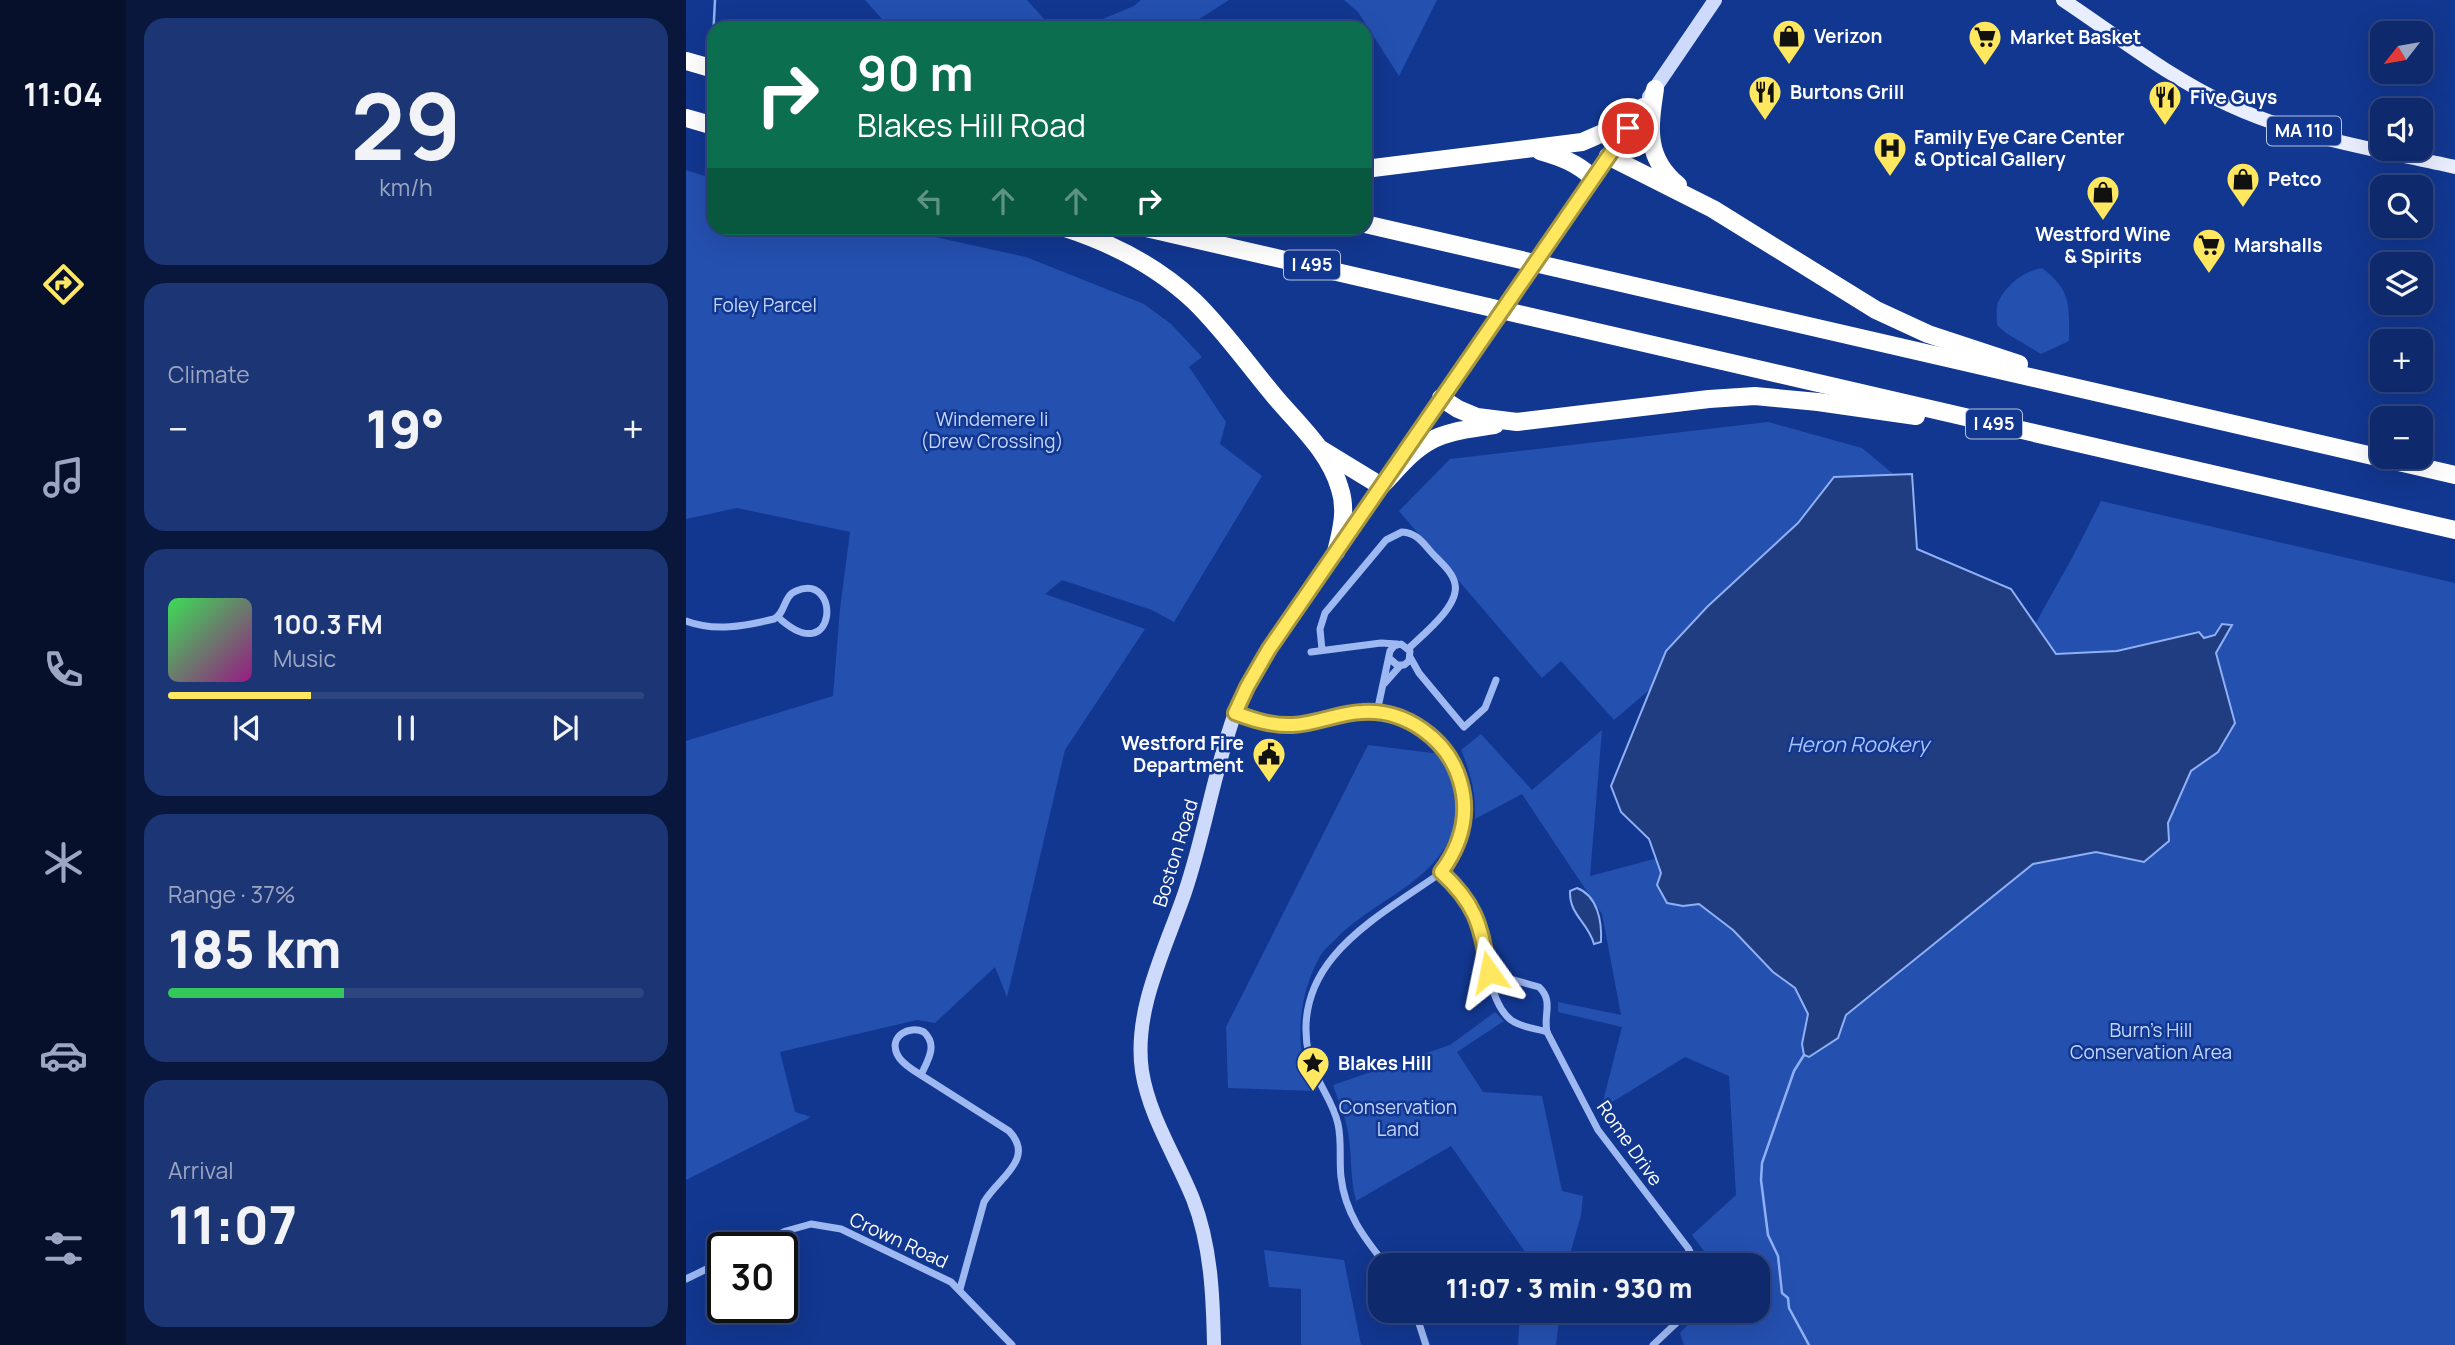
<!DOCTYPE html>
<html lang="en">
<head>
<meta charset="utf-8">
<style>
  :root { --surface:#0e296c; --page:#1c3574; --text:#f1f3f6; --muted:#9ba6c2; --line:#2e457f; --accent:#ffe75f }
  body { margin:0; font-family:Manrope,sans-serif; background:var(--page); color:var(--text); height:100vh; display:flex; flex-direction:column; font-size:26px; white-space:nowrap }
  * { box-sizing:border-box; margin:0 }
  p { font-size:23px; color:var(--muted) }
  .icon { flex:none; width:38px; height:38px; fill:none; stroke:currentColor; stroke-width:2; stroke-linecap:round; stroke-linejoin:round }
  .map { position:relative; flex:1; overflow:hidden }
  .details { display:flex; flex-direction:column; gap:18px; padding:18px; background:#08173b; width:560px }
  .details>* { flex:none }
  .hud { position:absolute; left:21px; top:21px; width:665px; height:214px; border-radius:21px; box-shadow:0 7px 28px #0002,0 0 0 2px var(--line); background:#0b6e4f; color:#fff; overflow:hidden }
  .needle { width:46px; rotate:239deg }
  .tools { position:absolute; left:1684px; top:21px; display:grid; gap:14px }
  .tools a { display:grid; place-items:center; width:63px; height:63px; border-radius:14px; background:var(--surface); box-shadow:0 7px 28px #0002,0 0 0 2px var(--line); font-size:35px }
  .speed { position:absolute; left:21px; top:1232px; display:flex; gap:14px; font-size:35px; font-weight:700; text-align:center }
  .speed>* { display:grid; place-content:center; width:91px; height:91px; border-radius:50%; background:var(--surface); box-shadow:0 7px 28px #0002,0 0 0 2px var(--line); line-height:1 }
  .speed .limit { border:4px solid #111; border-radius:10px; background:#fff; color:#111 }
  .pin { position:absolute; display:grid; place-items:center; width:60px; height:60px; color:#fff; margin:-30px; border:4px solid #fff; border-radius:50%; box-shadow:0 2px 7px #0007 }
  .me { position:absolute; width:77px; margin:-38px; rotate:348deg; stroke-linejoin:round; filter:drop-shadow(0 0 5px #0008) }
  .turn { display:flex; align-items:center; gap:24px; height:147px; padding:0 35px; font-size:32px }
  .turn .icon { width:91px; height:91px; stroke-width:2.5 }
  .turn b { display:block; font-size:49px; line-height:60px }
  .lanes { display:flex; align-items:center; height:66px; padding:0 35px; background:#0003; justify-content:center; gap:35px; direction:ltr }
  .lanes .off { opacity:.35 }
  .big { font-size:52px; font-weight:800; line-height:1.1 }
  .details .widget { flex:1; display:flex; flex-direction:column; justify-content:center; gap:10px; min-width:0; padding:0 24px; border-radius:21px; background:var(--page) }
  .details .dial { align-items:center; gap:0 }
  .dial b { font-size:91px; line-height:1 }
  .song { display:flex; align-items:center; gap:21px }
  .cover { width:84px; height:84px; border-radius:10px; background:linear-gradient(135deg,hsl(130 70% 55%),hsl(310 70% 35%)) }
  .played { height:7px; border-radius:4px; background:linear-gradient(90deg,var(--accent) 30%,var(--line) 30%) }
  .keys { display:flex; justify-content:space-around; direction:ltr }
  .heat { display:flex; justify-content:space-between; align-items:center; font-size:38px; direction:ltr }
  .charge { height:10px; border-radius:5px; background:linear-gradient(90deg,#34c759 37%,var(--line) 0) }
  .trip { position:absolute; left:682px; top:1253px; width:402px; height:70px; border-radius:21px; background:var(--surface); box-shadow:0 7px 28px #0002,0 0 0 2px var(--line); font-weight:800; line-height:70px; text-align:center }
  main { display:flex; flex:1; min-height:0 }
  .dock { display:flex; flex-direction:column; width:126px; justify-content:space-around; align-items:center; background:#06102b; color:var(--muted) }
  .dock .icon { width:49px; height:49px }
  .dock .selected { color:var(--accent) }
  .dock b { font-size:32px; color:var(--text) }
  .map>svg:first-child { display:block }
  .green { fill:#2450b0 }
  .water { fill:#213d81; stroke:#8fb0f5; stroke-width:2 }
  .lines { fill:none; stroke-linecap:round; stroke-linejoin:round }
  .stream { stroke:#8fb0f5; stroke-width:2.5 }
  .street { stroke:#9eb8f2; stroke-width:7 }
  .secondary { stroke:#cddafc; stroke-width:14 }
  .primary { stroke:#e9eeff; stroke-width:14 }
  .highway { stroke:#fff; stroke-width:18 }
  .route-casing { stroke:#a6963e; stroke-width:18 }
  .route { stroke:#ffe75f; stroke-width:12 }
  .labels { text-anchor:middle; stroke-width:5; stroke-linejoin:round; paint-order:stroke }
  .shield { fill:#123790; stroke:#b8c3de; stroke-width:2 }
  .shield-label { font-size:18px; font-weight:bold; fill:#fff }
  .poi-label { font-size:19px; font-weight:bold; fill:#fff; stroke:#123790; text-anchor:start }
  .park-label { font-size:19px; fill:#c5d6fd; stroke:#123790 }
  .street-label { font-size:19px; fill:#fff; stroke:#123790 }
  .water-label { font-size:21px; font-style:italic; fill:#aac3f9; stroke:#123790 }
</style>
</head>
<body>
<main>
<nav class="dock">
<b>11:04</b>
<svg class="icon selected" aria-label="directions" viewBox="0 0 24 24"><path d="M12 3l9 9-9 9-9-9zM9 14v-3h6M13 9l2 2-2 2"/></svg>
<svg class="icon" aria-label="music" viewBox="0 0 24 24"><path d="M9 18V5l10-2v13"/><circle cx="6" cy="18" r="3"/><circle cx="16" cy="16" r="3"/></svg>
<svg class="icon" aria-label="phone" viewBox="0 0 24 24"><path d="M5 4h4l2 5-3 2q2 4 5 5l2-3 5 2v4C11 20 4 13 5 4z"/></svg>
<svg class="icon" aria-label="climate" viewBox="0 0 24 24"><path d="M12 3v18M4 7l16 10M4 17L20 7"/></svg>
<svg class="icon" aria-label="car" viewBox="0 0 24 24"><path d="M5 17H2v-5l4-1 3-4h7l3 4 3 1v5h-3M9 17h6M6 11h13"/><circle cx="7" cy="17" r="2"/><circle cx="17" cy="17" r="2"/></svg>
<svg class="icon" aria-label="filters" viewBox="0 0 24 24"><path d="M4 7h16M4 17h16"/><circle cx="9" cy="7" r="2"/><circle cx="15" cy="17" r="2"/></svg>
</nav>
<section class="details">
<div class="widget dial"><b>29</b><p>km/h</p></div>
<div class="widget"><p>Climate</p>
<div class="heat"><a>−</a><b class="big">19°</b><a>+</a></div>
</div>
<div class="widget">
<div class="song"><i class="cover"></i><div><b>100.3 FM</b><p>Music</p></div></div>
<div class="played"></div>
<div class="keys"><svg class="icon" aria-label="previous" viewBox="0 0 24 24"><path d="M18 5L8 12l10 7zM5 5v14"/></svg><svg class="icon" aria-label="pause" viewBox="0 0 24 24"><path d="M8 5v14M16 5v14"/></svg><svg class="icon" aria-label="next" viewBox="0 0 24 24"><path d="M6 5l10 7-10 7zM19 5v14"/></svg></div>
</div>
<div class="widget"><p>Range · 37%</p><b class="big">185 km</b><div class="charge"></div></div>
<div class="widget"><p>Arrival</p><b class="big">11:07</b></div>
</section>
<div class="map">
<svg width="1769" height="1345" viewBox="0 0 1769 1345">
  <rect width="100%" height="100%" fill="#123790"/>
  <g class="green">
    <polygon points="179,0 341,0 366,28 204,28"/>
    <polygon points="455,0 543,0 499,28 395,28 448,6"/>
    <polygon points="658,0 751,0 713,76 672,12"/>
    <polygon points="0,170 28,179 28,228 208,228 340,257 458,304 485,324 516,357 503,367 540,422 534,444 576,476 488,622 466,610 376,580 359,594 459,629 379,750 321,997 309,967 249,1023 231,1020 94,1052 109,1112 125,1117 0,1180 0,741 147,696 154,609 164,532 51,508 0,519"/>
    <path d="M1356 268C1386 291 1383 305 1383 341L1355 354 1320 333 1311 325C1311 318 1310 308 1312 302 1321 284 1338 271 1356 268Z"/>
    <polygon points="1082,422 1176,448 1212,478 928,720 875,661 856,678 713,511 764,459"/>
    <path d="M1415 501 1769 583V1345H998L994 1333 1015 1311H1073V1265H1022L1018 1251 1006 1235 1050 1195 1043 1076 999 1057 915 1109 936 1027 872 1012V1002L935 1015 916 914 836 794 789 819C790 794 785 773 775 750L795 734 846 790 916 730 904 876 1142 813 1195 899 1385 560Z"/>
    <path d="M682 745 754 754C766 772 772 793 770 815 763 878 689 898 651 938 645 944 637 950 633 958 619 984 612 1016 615 1046 616 1060 625 1077 630 1091L542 1088 540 1027Z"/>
    <path d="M809 1012 818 1021 771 1052 797 1092 856 1096 876 1191 897 1196 895 1215 881 1265H841L842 1256 765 1146 670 1201C663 1174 667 1149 660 1123 657 1110 651 1098 647 1085L764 1045Z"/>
    <polygon points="578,1250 658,1260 675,1345 615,1345 615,1289 583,1287"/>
    <polygon points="834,1311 874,1311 870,1345 832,1345"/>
  </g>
  <g class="water">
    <polygon points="1226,474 1231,549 1325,589 1370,654 1431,651 1513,632 1518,638 1529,635 1536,624 1546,625 1530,653 1549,723 1532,752 1505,771 1482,823 1483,841 1458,862 1410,852 1347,864 1160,1015 1152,1038 1123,1057 1118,1055 1116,1044 1122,1014 1109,988 1087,972 1047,930 1013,904 997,906 981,903 971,885 975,873 963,839 935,812 925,786 980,651 1021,607 1112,523 1148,477"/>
    <path d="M891 888C912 896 916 922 915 942L908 944C902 922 883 915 884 891Z"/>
  </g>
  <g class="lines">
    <g class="stream">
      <polyline points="27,39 29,0"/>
      <polyline points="1118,1055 1108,1071 1076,1163 1075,1180 1082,1235 1092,1256 1096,1293 1102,1298 1103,1308 1123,1345"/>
    </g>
    <g class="street">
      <path d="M0 621C28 632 59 626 88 619 100 613 97 596 110 591 156 571 151 672 92 617"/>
      <path d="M636 650 634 629 639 613 700 540 716 532C731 533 737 543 746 553 754 562 767 572 769 584 774 606 736 635 722 649"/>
      <polyline points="625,652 695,643 711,644"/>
      <polyline points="724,657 733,673 778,727 799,708 810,680"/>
      <polyline points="698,684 714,666"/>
      <polyline points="691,712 704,651 708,646 715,644 724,651 723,661 718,665 711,665 703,658"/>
      <path d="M549 713C569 720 586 726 607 725 631 724 652 713 676 712 719 709 762 739 774 781 784 814 775 845 756 872 691 918 602 961 623 1056 629 1081 647 1100 652 1124 656 1142 653 1160 655 1177 659 1213 678 1238 700 1265"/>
      <path d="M756 872C767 883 780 894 787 909 802 940 798 999 825 1020 836 1028 849 1028 861 1032"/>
      <path d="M803 973 853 987C868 1001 857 1015 861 1032L912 1130 1002 1248 1011 1265"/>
      <path d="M235 1075C242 1060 252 1045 238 1032 223 1025 203 1036 211 1054 214 1061 221 1066 227 1070L323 1131C350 1159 312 1178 298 1202L274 1289"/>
      <polyline points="64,1248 100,1231 125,1224 155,1229 265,1282 326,1345"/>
      <polyline points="0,1279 37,1261"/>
      <polyline points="729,1311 740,1345"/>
      <polyline points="967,1345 1003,1311"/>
    </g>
    <g class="secondary">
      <polyline points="963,97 1029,0"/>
      <polyline points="713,460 951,114"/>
      <path d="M528 1345C527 1296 525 1245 507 1199 490 1157 463 1116 456 1071 447 1010 480 948 499 892 519 833 528 771 549 713 564 673 590 639 614 604 643 562 673 520 701 477"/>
    </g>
    <path class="primary" d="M1377 0C1431 36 1484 78 1543 105 1614 138 1694 150 1769 167"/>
    <g class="highway">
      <polyline points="0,61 28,69"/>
      <path d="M969 89C963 128 959 158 992 185"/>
      <polyline points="0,118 28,126"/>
      <path d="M854 151C875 157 891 163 907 178"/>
      <polyline points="922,156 1027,209 1190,310 1242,334 1333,364"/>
      <polyline points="679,169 896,142 926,129 957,107"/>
      <polyline points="679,224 1769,475"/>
      <path d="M379 228C425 243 472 267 508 301 538 330 563 366 590 398 614 426 644 453 654 489 661 510 655 532 650 552"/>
      <polyline points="460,228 1769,530"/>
      <polyline points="755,398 772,409 791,417 831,422 1023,399 1069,396 1132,402 1230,416"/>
      <path d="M636 450 695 486C710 471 725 451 744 441 764 430 787 429 809 425"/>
    </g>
  </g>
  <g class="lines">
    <defs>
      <path id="route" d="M803 972C794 926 792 906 755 872 775 845 784 814 774 781 762 739 719 709 676 712 652 713 630 724 607 725 586 726 568 720 549 713L561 687 583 649 942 128"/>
    </defs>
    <use href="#route" class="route-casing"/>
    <use href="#route" class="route"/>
  </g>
  <defs>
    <symbol id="shop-pin" viewBox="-11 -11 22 30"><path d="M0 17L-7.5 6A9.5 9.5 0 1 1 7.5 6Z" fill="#ffe75f" stroke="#123790"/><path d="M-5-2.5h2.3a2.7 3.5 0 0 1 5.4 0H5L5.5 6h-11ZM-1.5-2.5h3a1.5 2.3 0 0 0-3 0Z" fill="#111"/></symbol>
    <symbol id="supermarket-pin" viewBox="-11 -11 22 30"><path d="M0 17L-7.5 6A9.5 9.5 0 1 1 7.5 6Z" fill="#ffe75f" stroke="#123790"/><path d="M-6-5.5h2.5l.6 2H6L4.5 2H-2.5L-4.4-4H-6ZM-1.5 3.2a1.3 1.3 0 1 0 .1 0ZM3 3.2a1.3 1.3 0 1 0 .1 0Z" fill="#111"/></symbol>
    <symbol id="restaurant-pin" viewBox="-11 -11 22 30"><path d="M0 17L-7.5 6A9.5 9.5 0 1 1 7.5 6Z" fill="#ffe75f" stroke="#123790"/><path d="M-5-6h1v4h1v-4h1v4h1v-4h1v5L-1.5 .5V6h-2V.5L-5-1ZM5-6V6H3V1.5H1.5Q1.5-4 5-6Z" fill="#111"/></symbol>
    <symbol id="hospital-pin" viewBox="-11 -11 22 30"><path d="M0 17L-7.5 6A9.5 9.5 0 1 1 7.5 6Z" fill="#ffe75f" stroke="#123790"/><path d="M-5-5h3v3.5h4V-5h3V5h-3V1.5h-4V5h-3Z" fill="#111"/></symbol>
    <symbol id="civic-pin" viewBox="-11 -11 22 30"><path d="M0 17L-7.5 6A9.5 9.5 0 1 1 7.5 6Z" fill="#ffe75f" stroke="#123790"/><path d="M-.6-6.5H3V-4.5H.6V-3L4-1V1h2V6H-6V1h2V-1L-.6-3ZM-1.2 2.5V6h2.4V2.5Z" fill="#111"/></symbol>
    <symbol id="sight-pin" viewBox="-11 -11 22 30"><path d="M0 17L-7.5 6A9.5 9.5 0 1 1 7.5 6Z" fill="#ffe75f" stroke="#123790"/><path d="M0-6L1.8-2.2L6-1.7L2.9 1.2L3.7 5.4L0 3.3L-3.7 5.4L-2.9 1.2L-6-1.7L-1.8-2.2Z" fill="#111"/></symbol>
  </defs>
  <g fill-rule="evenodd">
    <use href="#shop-pin" x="1084" y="17" width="38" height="52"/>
    <use href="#supermarket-pin" x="1280" y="18" width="38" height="52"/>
    <use href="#restaurant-pin" x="1060" y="73" width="38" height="52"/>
    <use href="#restaurant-pin" x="1460" y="78" width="38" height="52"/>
    <use href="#hospital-pin" x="1185" y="129" width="38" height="52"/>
    <use href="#shop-pin" x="1538" y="160" width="38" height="52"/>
    <use href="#shop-pin" x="1398" y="173" width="38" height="52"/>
    <use href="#supermarket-pin" x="1504" y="226" width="38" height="52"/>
    <use href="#civic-pin" x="564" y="735" width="38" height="52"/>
    <use href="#sight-pin" x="608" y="1044" width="38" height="52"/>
  </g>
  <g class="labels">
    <g class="shield">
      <rect x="1581" y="116.5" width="74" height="29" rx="5"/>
      <rect x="598" y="250.5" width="56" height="29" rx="5"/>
      <rect x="1280" y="409.5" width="56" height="29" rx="5"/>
    </g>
    <g class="shield-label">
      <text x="1618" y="137">MA 110</text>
      <text x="626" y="271">I 495</text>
      <text x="1308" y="430">I 495</text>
    </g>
    <g class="poi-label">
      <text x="1128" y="43">Verizon</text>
      <text x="1324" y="44">Market Basket</text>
      <text x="1104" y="99">Burtons Grill</text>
      <text x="1504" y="104">Five Guys</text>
      <text x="1228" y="144">Family Eye Care Center<tspan x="1228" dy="22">&amp; Optical Gallery</tspan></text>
      <text x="1582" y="186">Petco</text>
      <text x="1417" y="241" text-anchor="middle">Westford Wine<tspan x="1417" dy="22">&amp; Spirits</tspan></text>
      <text x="1548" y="252">Marshalls</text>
      <text x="558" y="750" text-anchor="end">Westford Fire<tspan x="558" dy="22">Department</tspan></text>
      <text x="652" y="1070">Blakes Hill</text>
    </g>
    <g class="park-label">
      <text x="79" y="312">Foley Parcel</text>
      <text x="306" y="426">Windemere Ii<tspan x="306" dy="22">(Drew Crossing)</tspan></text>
      <text x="1465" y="1037">Burn’s Hill<tspan x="1465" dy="22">Conservation Area</tspan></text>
      <text x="712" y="1114">Conservation<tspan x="712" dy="22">Land</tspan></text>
    </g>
    <g class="street-label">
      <text transform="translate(489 853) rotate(-73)" y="7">Boston Road</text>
      <text transform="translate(944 1143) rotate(55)" y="7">Rome Drive</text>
      <text transform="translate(213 1240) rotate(25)" y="7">Crown Road</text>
    </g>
    <g class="water-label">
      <text x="1172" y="752">Heron Rookery</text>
    </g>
  </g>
</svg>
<div class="tools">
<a><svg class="needle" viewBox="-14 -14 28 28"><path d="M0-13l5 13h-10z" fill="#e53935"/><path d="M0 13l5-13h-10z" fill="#9ba6c2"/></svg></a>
<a><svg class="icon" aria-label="sound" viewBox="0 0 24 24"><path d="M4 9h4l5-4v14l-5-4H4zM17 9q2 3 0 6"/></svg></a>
<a><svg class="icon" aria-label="search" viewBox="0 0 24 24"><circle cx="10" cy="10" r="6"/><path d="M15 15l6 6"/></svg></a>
<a><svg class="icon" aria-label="layers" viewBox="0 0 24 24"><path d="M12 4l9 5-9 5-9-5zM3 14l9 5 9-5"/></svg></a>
<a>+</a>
<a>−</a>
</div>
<div class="speed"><div class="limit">30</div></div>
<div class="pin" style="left:942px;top:128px;background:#d93025"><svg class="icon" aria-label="arrive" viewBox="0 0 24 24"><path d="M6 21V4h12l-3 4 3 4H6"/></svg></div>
<svg class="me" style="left:803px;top:972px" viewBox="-20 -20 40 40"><path d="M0-17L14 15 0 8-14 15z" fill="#ffe75f" stroke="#fff" stroke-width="4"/></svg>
<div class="trip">11:07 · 3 min · 930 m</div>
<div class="hud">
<div class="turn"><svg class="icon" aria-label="right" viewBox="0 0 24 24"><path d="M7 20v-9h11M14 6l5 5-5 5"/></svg><div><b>90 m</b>Blakes Hill Road</div></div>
<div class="lanes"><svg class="icon off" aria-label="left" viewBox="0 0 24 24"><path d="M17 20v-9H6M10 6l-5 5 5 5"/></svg><svg class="icon off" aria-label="ahead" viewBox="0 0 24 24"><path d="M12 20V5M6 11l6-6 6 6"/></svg><svg class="icon off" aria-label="ahead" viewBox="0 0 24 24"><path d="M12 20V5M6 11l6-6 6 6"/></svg><svg class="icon" aria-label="right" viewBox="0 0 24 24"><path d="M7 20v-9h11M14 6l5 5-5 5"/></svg></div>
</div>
</div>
</main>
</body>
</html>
